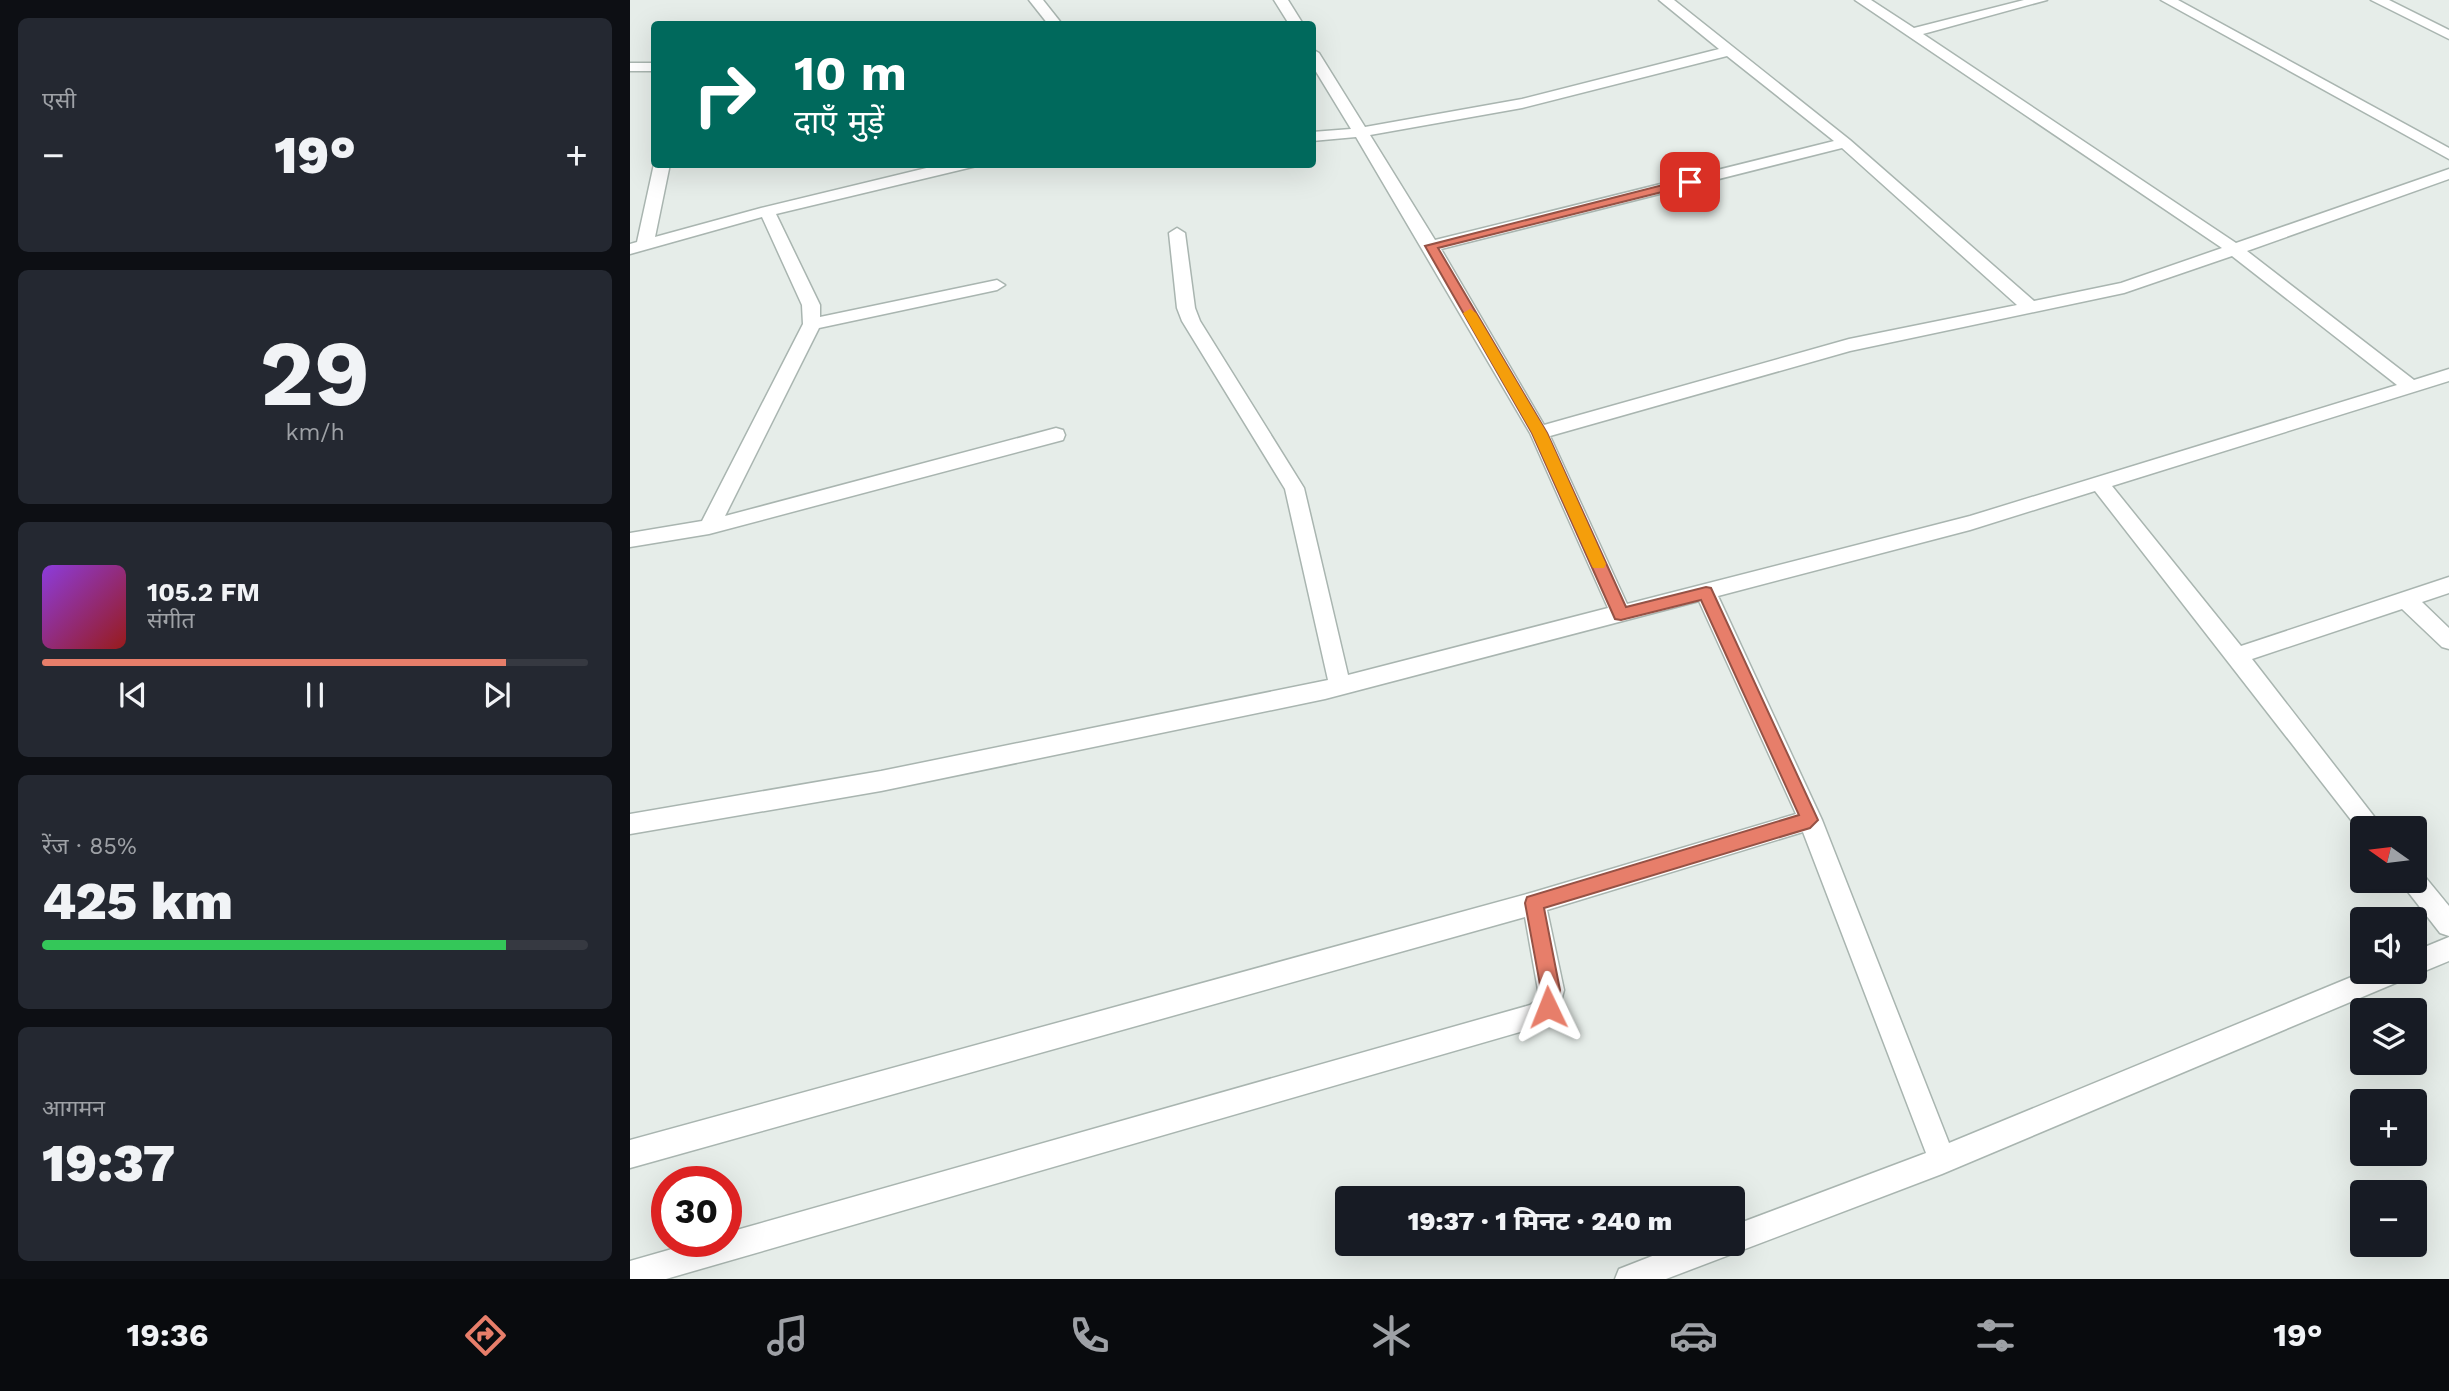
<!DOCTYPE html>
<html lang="hi">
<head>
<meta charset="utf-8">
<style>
  :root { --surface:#171b24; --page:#242831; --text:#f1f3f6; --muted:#9ea1a6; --line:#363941; --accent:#e77e6a }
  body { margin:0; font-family:"Work Sans","Noto Sans Devanagari",sans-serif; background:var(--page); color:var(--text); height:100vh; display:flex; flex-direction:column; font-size:26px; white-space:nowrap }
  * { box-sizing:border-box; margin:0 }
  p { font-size:23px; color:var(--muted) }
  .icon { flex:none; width:38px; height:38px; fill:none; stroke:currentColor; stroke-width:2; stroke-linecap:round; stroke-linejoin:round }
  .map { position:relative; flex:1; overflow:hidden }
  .drawer { display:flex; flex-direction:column; gap:18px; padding:18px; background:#0d0f14; width:630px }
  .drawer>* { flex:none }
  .banner { position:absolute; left:21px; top:21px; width:665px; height:147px; border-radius:7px; box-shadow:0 7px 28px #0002; background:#00695c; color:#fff; overflow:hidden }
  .needle { width:46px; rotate:284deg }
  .buttons { position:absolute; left:1720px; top:816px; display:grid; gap:14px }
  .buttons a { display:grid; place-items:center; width:77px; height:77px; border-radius:7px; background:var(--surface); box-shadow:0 7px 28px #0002; font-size:35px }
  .speed { position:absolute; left:21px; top:1166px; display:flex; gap:14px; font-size:35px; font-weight:700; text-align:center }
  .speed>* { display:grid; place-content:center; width:91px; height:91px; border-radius:50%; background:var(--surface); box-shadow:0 7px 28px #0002; line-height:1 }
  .speed .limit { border:10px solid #d22; background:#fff; color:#111 }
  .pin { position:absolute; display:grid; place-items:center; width:60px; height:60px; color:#fff; margin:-30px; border-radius:14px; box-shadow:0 4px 10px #0006 }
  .me { position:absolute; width:77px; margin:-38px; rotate:358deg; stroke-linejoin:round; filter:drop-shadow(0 0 5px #0008) }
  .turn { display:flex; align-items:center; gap:24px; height:147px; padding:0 28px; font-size:32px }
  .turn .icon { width:91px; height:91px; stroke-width:2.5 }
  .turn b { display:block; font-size:49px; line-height:60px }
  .big { font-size:52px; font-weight:800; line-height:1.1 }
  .drawer .tile { flex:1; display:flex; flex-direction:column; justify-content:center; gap:10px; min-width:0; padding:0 24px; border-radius:10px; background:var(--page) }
  .drawer .dial { align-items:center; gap:0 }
  .dial b { font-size:91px; line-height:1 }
  .song { display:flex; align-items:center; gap:21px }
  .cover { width:84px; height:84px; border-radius:10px; background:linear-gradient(135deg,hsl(270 70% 55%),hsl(0 70% 35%)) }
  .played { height:7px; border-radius:4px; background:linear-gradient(90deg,var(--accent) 85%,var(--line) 85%) }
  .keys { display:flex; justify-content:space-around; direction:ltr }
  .heat { display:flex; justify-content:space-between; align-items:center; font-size:38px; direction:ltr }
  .charge { height:10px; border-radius:5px; background:linear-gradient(90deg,#34c759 85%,var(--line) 0) }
  .trip { position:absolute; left:705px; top:1186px; width:410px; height:70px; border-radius:7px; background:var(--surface); box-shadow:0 7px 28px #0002; font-weight:800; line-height:70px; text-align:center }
  .tabs { display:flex; height:112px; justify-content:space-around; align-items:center; background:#090b0e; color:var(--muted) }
  .tabs .icon { width:49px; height:49px }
  .tabs .active { color:var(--accent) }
  .tabs b { font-size:32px; color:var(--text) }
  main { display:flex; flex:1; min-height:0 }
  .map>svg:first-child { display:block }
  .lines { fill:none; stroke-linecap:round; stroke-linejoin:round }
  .street-casing { stroke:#a9b5b0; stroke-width:3 }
  .street { fill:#fff; fill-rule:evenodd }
  .route { fill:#e77e6a; stroke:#965245; stroke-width:2 }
  .slow { fill:#f59e0b }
</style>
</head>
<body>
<main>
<section class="drawer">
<div class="tile"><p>एसी</p>
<div class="heat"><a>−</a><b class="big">19°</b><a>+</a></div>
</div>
<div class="tile dial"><b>29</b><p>km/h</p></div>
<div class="tile">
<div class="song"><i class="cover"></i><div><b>105.2 FM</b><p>संगीत</p></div></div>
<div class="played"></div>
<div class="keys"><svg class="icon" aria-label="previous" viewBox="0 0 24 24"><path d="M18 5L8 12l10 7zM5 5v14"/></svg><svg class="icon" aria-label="pause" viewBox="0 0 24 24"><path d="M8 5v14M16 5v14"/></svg><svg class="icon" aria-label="next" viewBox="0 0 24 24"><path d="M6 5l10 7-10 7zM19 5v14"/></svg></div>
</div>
<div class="tile"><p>रेंज · 85%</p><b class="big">425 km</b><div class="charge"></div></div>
<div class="tile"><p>आगमन</p><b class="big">19:37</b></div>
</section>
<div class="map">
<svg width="1819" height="1279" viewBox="0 0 1819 1279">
  <rect width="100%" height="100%" fill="#e6ede9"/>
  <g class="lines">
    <defs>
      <g id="street">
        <polygon points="399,0 413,0 432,24 418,24"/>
        <polygon points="644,0 658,0 673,24 659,24"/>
        <path d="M1029 0H1044L1220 140 1404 301 1491 283 1592 248 1225 0H1241L1284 28 1394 0H1417L1293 34 1606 243 1819 169V179L1617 251 1784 380 1819 369V381L1482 486 1611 646 1819 577V593L1792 602 1819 628V649L1812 647 1772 609 1622 659 1753 828H1732V834L1465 491 1340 530 1088 596 1192 820 1319 1143 1736 971H1785V951L1819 937V961L1785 975 1778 972 1775 979 1312 1174 1036 1279H985L989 1269 1053 1244H1102V1226L1296 1153 1173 832 917 910 934 990 927 1016 907 1027 36 1279H0V1261L70 1241H96V1233L900 1005 907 1000 908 990 895 917 0 1168V1140L904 892 1166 814 1069 601 695 699 251 791 0 834V814L251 771 698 680 655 489 552 321 547 308 539 233 547 228 555 233 565 308 570 321 674 488 718 675 978 608 900 433 726 137 682 141V132L721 129 682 65V49L689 53 735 127 892 99 1089 49ZM1097 56 1204 141 805 240 740 135 892 108ZM1212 148 1387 305 1219 339 914 425 811 249ZM1602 256 1767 385 1340 516 997 604 920 436 1220 351 1494 293Z"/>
        <polygon points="1531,0 1548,0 1819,148 1819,159"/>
        <polygon points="1741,0 1759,0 1819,30 1819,39"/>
        <rect x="0" y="63" width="24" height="8"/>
        <polygon points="24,164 40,164 25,237 131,208 313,164 355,164 146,214 190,305 190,317 367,280 375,285 367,290 189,328 95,516 426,428 433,430 435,435 433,440 79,534 0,547 0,533 72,521 173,324 172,305 132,217 0,254 0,244 7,242"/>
        <polygon points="1785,870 1791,872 1819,906 1819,936 1810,933 1775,888 1771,880 1785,880"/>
      </g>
    </defs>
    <use href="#street" class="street-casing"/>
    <use href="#street" class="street"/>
  </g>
  <polygon class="route" points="1060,178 1066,182 1064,184 808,248 917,433 996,607 1076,587 1081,588 1188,820 1180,828 914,908 930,990 925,1014 918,1017 911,1014 909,1007 911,990 895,903 897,897 1169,815 1071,600 991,620 985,619 902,433 795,246"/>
  <polygon class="slow" points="840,309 846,313 917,433 976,564 974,568 963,568 961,564 902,433 833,313"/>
</svg>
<div class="buttons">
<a><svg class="needle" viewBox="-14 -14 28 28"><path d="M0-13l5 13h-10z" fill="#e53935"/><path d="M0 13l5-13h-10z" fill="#9ea1a6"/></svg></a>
<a><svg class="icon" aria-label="sound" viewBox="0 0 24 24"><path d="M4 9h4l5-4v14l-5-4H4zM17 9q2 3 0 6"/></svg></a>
<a><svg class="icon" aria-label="layers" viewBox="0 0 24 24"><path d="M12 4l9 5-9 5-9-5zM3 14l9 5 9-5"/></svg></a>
<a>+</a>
<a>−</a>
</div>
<div class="speed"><div class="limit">30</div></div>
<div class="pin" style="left:1060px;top:182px;background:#d93025"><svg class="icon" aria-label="arrive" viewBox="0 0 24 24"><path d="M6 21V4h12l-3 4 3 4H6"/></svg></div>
<svg class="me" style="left:918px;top:1007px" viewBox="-20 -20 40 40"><path d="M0-17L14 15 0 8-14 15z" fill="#e77e6a" stroke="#fff" stroke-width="4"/></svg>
<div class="trip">19:37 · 1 मिनट · 240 m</div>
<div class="banner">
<div class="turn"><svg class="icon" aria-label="right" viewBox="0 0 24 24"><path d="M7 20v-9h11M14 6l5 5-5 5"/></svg><div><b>10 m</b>दाएँ मुड़ें</div></div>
</div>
</div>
</main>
<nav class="tabs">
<b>19:36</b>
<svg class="icon active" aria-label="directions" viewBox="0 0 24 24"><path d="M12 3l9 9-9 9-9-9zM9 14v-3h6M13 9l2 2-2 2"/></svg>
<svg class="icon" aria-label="music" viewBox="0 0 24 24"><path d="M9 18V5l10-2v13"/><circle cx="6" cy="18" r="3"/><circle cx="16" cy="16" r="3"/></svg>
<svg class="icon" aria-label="phone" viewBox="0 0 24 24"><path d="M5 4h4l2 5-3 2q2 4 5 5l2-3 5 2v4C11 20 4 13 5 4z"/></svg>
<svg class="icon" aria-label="climate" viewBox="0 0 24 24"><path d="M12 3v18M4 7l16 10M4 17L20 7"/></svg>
<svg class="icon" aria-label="car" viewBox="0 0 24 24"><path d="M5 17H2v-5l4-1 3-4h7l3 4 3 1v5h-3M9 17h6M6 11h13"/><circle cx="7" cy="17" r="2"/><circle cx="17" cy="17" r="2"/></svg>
<svg class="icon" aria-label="filters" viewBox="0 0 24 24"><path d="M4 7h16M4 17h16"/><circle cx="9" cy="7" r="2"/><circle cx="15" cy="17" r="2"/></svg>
<b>19°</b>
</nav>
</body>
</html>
